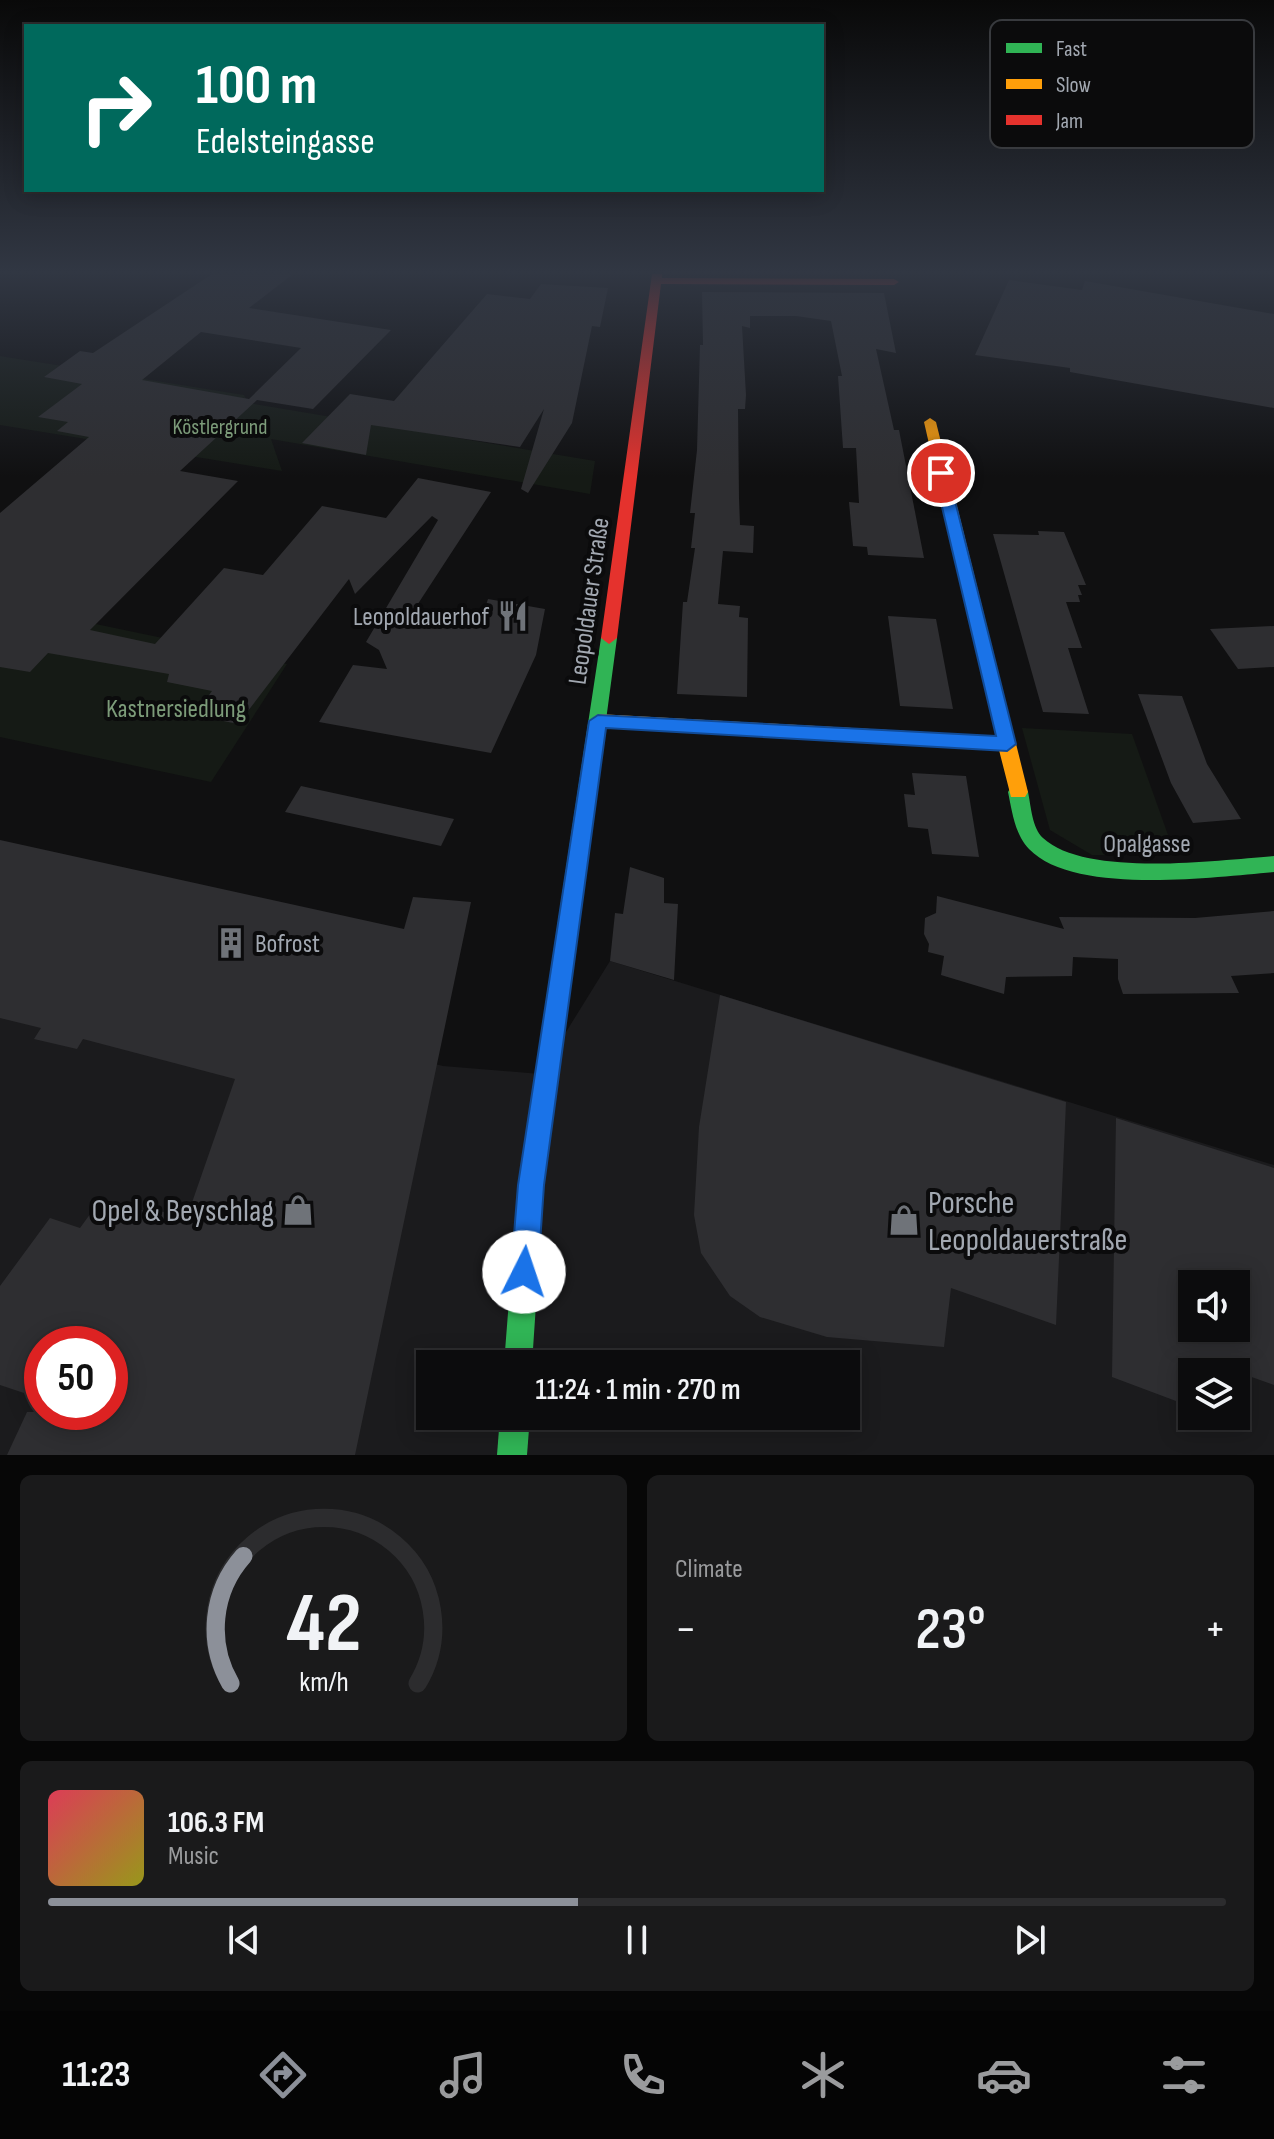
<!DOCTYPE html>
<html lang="en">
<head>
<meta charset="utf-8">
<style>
  :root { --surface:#0c0c0d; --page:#1a1a1b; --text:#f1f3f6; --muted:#9a9b9d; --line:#2c2c2e; --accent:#8c9099 }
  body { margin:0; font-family:"Sofia Sans Condensed",sans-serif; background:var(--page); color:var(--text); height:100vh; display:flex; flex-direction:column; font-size:30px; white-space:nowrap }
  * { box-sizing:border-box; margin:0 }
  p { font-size:26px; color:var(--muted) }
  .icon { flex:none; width:44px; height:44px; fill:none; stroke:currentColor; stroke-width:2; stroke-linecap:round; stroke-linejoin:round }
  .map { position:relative; height:1455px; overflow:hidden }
  .panel { display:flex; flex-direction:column; gap:20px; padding:20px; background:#070707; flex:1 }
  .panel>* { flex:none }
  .banner { position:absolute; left:24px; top:24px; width:800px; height:168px; border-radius:0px; box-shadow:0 4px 20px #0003,0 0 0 2px var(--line); background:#00695c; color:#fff; overflow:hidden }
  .tools { position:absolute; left:1178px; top:1270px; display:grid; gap:16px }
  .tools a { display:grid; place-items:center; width:72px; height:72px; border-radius:0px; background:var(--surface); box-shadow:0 4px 20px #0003,0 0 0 2px var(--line); font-size:40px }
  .speed { position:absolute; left:24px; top:1326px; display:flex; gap:16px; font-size:40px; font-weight:700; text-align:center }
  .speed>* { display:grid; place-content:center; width:104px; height:104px; border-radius:50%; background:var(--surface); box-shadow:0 4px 20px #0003,0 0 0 2px var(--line); line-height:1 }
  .speed .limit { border:12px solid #d22; background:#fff; color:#111 }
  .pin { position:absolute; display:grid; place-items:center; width:68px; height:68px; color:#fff; margin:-34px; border:4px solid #fff; border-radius:50%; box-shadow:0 2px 8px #0007 }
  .me { position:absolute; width:88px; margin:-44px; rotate:4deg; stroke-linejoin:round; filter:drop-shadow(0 0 6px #0008) }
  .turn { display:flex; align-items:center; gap:28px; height:168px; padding:0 40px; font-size:36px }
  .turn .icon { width:104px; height:104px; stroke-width:2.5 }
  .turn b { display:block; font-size:56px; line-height:68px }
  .big { font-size:60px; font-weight:600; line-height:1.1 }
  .panel .tile { flex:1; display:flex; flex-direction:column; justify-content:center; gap:12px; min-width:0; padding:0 28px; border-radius:12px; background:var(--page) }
  .panel .dial { align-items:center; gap:0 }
  .dial svg { height:208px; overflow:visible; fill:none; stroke:var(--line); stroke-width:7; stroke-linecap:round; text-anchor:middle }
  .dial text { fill:var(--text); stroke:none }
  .song { display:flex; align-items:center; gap:24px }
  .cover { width:96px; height:96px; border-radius:12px; background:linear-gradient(135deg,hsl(350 70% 55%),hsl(60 70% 35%)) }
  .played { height:8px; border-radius:4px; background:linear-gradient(90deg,var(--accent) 45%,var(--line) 45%) }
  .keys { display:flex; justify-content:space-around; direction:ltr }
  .heat { display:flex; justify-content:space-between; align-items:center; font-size:44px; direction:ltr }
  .panel .tiles { flex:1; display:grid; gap:20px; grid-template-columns:1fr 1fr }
  .tile:last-child { grid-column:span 2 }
  .trip { position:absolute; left:416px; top:1350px; width:444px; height:80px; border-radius:0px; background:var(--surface); box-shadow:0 4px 20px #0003,0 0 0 2px var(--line); font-weight:600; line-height:80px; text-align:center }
  .tab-bar { display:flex; height:128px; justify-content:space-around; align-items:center; background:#050505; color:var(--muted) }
  .tab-bar .icon { width:56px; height:56px }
  .tab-bar .on { color:var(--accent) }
  .tab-bar b { font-size:36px; color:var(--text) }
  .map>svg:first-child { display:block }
  .built { fill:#1b1b1d; fill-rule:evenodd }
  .green { fill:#151a15 }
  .building { fill:#2e2e31; fill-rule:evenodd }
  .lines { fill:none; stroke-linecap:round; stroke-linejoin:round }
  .fast { fill:#30b455; fill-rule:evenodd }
  .slow { fill:#ff9f0a; fill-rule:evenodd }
  .jam { fill:#e5322d; fill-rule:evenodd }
  .route { fill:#1a73e8; stroke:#114b97; stroke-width:2 }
  .labels { text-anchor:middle; stroke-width:8; stroke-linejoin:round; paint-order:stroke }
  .far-park-label { font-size:22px; fill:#7c9b79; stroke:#0b0b0c }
  .street-label { font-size:26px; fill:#a2a8b1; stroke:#0b0b0c }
  .poi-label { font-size:26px; fill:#a2a8b1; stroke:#0b0b0c; text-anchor:end }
  .park-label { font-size:26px; fill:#7c9b79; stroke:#0b0b0c }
  .near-poi-label { font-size:32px; fill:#a2a8b1; stroke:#0b0b0c; text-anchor:start }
  .key { fill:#0b0b0c; stroke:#383a3e; stroke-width:2 }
  .key-label { font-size:22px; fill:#a2a8b1 }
</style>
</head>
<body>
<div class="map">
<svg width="1274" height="1455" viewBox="0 0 1274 1455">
  <rect width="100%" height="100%" fill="#101011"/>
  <path class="built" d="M0 957 443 1066 540 1074 610 961 1274 1165V1455H0ZM1192 1284H1236V1328H1192ZM42 1344H110V1412H42ZM430 1364H846V1416H430ZM1192 1372H1236V1416H1192Z"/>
  <g class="green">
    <polygon points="0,356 244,395 248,403 595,461 590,494 271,439 282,471 0,425"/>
    <polygon points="0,604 287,664 211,782 0,737"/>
    <polygon points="1022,728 1132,734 1168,835 1163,855 1092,855 1050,830"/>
  </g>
  <g class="building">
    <path d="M212 274H293L249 308 391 330 313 409 257 400 180 471 238 481 90 630 155 644 224 568 263 575 322 506 386 518 418 478 491 492 412 613 483 614 488 599 545 609 536 655 491 753 319 722 353 665 387 669 379 650 366 642 438 520 432 516 355 594 349 579 238 724 194 715 212 691 167 682 169 674 48 653 30 672 0 667V513L89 437 57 431 68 422 38 417 82 384 44 377 80 351 93 353ZM201 332 301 348 249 399 142 380Z"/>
    <polygon points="1009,280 1082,290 1085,281 1274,314 1274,408 1070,372 1070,368 975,355"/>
    <polygon points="541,284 608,288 600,327 592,326 572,423 528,493 521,489 544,409 520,447 371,425 366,455 302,443 350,394 394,401 487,294 530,299"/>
    <polygon points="702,292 884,293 896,353 876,349 894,430 899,430 924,558 868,555 867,547 853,546 849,502 859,503 856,448 843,448 838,376 842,376 831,321 796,316 750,316 750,328 742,326 746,395 745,409 738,409 739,498 740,525 754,526 753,553 723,551 718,604 740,606 739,617 748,618 747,697 677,694 683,602 687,602 695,548 691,548 695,513 690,513 697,450 700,345 703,345"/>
    <polygon points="1038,531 1064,532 1086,585 1078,585 1082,595 1078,595 1080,602 1066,602 1082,648 1068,648 1089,714 1043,712 993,534 1039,535"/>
    <polygon points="888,616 936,619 953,709 900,706"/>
    <polygon points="1274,626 1274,667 1238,669 1210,629"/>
    <polygon points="1138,694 1182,696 1207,764 1241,819 1193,823 1171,783"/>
    <polygon points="912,773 966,776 979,857 932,854 928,829 908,827 904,794 915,795"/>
    <polygon points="301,786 454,819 441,846 285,812"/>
    <polygon points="0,840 404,929 413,897 471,902 355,1455 7,1455 27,1412 110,1412 110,1344 42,1344 42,1399 0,1385 0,1286 50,1218 80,1228 96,1206 188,1214 235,1079 83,1039 77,1049 34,1039 41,1028 0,1018"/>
    <polygon points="630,867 664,878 664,903 678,904 674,980 610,961 615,913 623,914"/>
    <polygon points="937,896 1064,929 1059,917 1195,918 1274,911 1274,973 1231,976 1239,993 1123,994 1118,979 1118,959 1073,957 1072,976 1006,977 1004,994 941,975 944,956 928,952 929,944 924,934 925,918 936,913"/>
    <polygon points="720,995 1066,1102 1056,1325 951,1288 944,1347 827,1337 760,1317 730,1296 701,1253 694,1215 699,1127"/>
    <path d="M1116 1118 1274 1168V1385L1215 1364V1372H1192V1407L1112 1377ZM1192 1284H1236V1328H1192Z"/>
  </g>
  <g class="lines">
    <g class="fast">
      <polygon points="609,632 617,638 544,1185 532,1364 504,1364 518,1185 601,638"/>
      <path d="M1018 784 1025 787 1028 792C1031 806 1032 828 1043 838 1086 878 1218 860 1274 856V872C1214 877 1074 896 1029 849 1015 835 1012 811 1008 792L1011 787Z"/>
      <polygon points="500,1416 530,1416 527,1455 497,1455"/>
    </g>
    <polygon class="slow" points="930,418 936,422 1028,792 1025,797 1011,797 999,750 592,726 589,721 598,714 996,736 924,422"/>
    <polygon class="jam" points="652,274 662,274 662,278 894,279 899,282 894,285 661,284 617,638 609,644 601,638"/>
  </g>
  <linearGradient id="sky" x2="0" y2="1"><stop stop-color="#090909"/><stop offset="0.57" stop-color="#313743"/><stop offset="1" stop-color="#313743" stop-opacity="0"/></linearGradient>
  <rect width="1274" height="477" fill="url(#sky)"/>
  <polygon class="route" points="941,469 948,473 1016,744 1007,751 606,728 544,1185 538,1272 534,1282 524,1286 515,1282 511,1272 518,1185 589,721 598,715 996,736 934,473"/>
  <defs>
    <symbol id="restaurant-bare" viewBox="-9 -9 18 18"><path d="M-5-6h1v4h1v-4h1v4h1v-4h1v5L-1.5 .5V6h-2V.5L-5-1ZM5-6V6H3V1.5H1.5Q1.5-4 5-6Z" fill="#6f7379" stroke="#0b0b0c" stroke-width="2.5" paint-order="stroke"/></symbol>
    <symbol id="building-bare" viewBox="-9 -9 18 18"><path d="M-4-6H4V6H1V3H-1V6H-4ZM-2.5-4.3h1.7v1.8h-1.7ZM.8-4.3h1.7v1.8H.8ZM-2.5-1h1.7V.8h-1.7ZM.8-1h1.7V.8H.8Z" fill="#6f7379" stroke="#0b0b0c" stroke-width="2.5" paint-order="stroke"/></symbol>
    <symbol id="shop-bare" viewBox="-9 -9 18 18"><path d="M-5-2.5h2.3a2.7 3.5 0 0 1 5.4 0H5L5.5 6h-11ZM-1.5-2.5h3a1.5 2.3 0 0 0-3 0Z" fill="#6f7379" stroke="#0b0b0c" stroke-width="2.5" paint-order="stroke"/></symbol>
  </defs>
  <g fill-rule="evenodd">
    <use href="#restaurant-bare" x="491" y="594" width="44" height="44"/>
    <use href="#building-bare" x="209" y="921" width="44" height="44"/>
    <use href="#shop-bare" x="276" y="1188" width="44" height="44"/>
    <use href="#shop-bare" x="882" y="1198" width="44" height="44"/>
  </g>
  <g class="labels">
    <g class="far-park-label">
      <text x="220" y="434">Köstlergrund</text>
    </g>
    <g class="street-label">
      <text transform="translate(588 601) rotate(-82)" y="9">Leopoldauer Straße</text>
      <text x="1147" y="852">Opalgasse</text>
    </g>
    <g class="poi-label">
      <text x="489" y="625">Leopoldauerhof</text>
      <text x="255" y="952" text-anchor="start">Bofrost</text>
    </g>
    <g class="park-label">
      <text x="176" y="717">Kastnersiedlung</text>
    </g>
    <g class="near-poi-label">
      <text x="928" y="1213">Porsche<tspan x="928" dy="37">Leopoldauerstraße</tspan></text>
      <text x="274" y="1221" text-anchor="end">Opel &amp; Beyschlag</text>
    </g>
  </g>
  <rect x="990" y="20" width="264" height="128" rx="12" class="key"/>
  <rect x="1006" y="43" width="36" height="10" fill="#30b455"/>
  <rect x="1006" y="79" width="36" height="10" fill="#ff9f0a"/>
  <rect x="1006" y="115" width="36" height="10" fill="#e5322d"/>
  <g class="key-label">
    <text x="1056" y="56">Fast</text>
    <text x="1056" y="92">Slow</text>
    <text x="1056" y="128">Jam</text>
  </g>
</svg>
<div class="tools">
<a><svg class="icon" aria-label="sound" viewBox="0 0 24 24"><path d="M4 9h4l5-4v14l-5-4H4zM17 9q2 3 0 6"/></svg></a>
<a><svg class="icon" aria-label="layers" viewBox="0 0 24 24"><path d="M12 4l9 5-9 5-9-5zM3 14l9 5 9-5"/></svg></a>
</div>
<div class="speed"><div class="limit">50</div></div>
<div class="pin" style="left:941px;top:473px;background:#d93025"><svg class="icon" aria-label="arrive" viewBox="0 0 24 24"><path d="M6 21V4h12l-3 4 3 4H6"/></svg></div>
<svg class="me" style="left:524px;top:1272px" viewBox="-20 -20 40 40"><circle r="19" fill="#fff"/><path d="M0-13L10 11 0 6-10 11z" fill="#1a73e8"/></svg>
<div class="trip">11:24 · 1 min · 270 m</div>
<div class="banner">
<div class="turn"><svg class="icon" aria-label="right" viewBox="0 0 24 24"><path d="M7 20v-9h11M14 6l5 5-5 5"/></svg><div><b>100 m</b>Edelsteingasse</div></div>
</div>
</div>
<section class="panel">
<div class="tiles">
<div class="tile dial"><svg viewBox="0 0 100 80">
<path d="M14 69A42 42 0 1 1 86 69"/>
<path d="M14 69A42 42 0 0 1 19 20" stroke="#8c9099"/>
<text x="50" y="56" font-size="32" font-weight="700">42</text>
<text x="50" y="72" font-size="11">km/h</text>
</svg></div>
<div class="tile"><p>Climate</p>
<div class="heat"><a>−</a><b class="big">23°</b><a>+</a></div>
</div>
<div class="tile">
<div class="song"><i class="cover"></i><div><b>106.3 FM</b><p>Music</p></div></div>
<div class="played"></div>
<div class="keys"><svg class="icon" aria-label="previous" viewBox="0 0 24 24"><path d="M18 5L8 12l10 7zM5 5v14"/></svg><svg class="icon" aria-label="pause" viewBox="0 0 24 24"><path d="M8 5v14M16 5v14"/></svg><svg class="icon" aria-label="next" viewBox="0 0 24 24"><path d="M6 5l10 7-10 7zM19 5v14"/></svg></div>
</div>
</div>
</section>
<nav class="tab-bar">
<b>11:23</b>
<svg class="icon on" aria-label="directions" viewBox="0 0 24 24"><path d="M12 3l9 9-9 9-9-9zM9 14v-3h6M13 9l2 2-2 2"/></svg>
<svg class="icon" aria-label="music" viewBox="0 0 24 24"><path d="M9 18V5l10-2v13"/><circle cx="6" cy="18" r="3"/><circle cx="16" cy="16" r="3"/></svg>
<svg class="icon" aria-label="phone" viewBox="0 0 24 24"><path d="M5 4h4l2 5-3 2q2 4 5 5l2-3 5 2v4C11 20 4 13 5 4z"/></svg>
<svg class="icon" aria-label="climate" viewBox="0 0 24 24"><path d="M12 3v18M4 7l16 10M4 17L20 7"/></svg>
<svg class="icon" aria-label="car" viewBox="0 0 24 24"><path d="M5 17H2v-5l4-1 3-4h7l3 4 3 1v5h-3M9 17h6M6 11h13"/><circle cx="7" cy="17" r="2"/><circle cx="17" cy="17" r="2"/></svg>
<svg class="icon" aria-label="filters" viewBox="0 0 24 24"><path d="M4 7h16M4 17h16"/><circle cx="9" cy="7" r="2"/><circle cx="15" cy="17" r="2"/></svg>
</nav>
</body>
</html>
